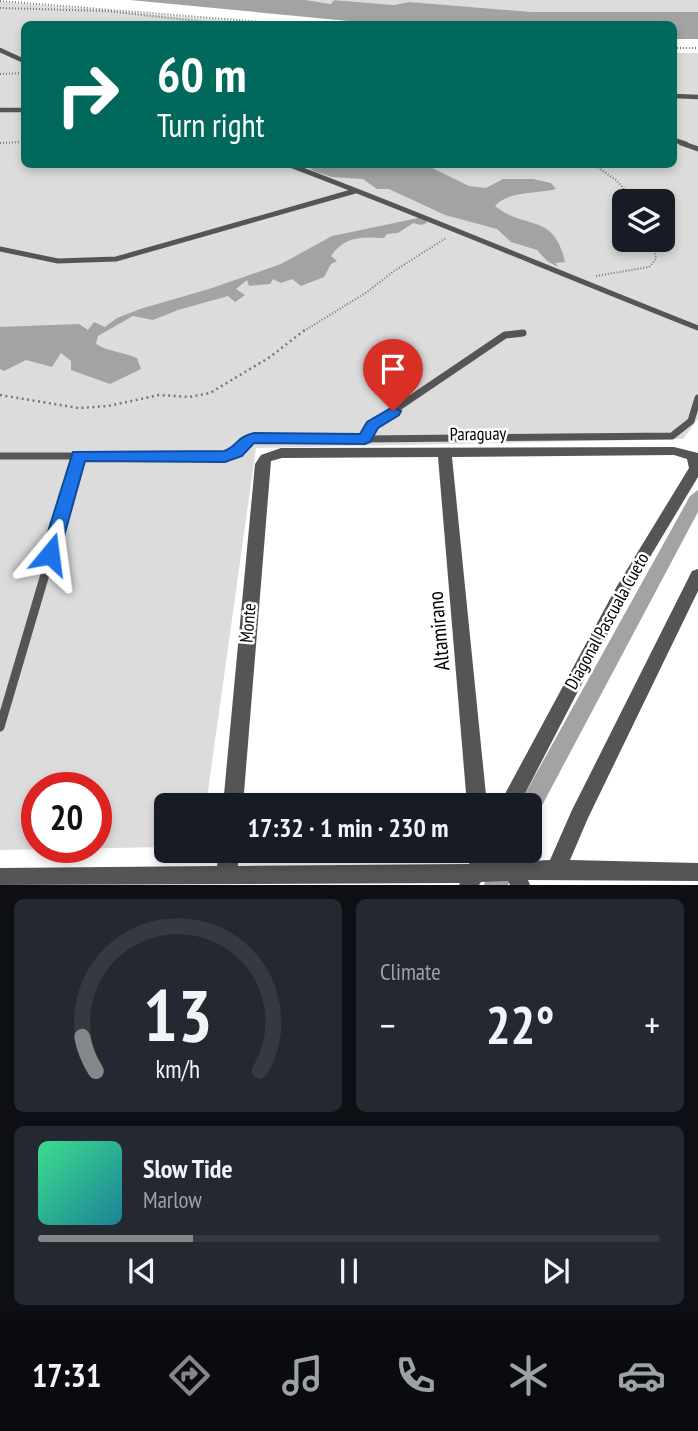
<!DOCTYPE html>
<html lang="en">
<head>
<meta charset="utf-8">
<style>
  :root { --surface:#171b24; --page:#242831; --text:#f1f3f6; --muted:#9ea1a6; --line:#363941; --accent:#858687 }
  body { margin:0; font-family:"PT Sans Narrow",sans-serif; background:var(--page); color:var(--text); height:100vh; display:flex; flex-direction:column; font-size:26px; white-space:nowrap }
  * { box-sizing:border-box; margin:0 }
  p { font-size:23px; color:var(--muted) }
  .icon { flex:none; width:38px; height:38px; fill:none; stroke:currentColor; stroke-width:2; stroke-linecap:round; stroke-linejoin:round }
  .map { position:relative; height:885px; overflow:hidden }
  .panel { display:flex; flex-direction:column; gap:14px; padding:14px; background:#0d0f14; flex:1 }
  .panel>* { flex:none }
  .hud { position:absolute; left:21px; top:21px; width:656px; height:147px; border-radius:10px; box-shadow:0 4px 10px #0003; background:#00695c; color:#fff; overflow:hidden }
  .tools { position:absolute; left:612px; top:189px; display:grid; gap:14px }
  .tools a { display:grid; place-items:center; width:63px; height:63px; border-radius:10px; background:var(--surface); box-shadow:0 4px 10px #0003; font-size:35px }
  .speed { position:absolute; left:21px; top:772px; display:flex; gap:14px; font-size:35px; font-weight:700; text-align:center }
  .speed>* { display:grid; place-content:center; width:91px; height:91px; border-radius:50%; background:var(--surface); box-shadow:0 4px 10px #0003; line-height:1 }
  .speed .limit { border:10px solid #d22; background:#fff; color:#111 }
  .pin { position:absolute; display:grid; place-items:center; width:60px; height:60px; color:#fff; margin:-72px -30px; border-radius:50% 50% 50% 0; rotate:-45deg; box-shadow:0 0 7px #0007 }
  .pin .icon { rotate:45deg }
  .me { position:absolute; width:77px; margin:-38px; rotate:16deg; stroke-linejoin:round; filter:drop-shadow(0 0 5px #0008) }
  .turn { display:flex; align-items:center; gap:24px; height:147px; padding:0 21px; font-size:32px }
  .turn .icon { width:91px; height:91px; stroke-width:2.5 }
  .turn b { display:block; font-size:49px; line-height:60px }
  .big { font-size:52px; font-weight:600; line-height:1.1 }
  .panel .tile { flex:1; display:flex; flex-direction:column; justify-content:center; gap:10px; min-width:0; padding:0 24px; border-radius:10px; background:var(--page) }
  .panel .dial { align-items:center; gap:0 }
  .dial svg { height:182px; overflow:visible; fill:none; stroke:var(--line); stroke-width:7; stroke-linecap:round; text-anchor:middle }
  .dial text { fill:var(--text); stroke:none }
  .song { display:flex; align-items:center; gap:21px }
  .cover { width:84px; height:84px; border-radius:10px; background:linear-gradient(135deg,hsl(150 70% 55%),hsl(190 70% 35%)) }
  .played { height:7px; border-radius:4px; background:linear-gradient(90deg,var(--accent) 25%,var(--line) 25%) }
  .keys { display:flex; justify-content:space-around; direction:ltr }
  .heat { display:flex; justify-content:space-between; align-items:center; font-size:38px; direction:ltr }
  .panel .tiles { flex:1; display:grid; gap:14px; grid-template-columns:1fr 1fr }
  .tile:last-child { grid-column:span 2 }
  .trip { position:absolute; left:154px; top:793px; width:388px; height:70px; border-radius:10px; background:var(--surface); box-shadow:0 4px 10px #0003; font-weight:600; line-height:70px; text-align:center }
  .tabs { display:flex; height:112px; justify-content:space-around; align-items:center; background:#090b0e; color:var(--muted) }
  .tabs .icon { width:49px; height:49px }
  .tabs .active { color:var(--accent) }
  .tabs b { font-size:32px; color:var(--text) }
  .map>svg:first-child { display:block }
  .green { fill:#dcdcdc; fill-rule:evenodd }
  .water { fill:#a3a3a3 }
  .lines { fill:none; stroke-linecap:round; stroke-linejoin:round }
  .canal { fill:#a3a3a3; fill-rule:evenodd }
  .path-far1 { stroke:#777; stroke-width:2; stroke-dasharray:1 2; stroke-linecap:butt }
  .path { stroke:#777; stroke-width:2.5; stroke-dasharray:2 3.5; stroke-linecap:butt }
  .lane-far3 { stroke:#555; stroke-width:4.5 }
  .lane-far2 { stroke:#555; stroke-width:5 }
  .lane-far1 { stroke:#555; stroke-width:7 }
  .lane { stroke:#555; stroke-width:9 }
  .street { fill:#555; fill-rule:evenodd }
  .route { fill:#1a73e8; stroke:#114b97; stroke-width:2 }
  .labels { text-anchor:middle; stroke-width:5; stroke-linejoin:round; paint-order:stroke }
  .street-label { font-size:18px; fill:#000; stroke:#fff }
  .near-street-label { font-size:21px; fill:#000; stroke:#fff }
</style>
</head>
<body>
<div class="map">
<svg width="698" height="885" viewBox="0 0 698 885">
  <rect width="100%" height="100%" fill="#fff"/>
  <g class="green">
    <polygon points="306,0 698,0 698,12 533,12 409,2 394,5 334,0 332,4"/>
    <path d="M0 2 272 24H24V164H674V53H698V419L683 439 256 448 206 805H166V847L0 850ZM625 201H663V240H625ZM37 788H96V847H37Z"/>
  </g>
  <g class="water">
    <polygon points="130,0 306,0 331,4 334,0 394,5 409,2 533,12 698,12 698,39 674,39 674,24 380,24"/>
    <path d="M397 164 428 166 469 186 486 188 503 179H533L551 183 556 189C538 194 507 191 495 206 526 231 554 212 565 262L555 263 558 267 547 261 537 250 511 242 497 229 445 215 389 189H377L363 179 332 177 314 171 306 165Z"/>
    <path d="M423 217 427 223 421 225 413 223 398 233 387 234 384 238C361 237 345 236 331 256L337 261 331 264 324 277 301 286 292 279 281 283 273 279 270 284 249 286 247 280 236 289 245 295 235 302 228 296 178 310 153 320 133 316 98 336 96 344C109 352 123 352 137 358L141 369 110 384 71 370V361L61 353 52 367 26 360 4 371 0 369V327L79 324 88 330 94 322 105 327 117 318 140 309 209 289 281 264 332 236Z"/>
  </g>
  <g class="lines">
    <g class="canal">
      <polygon points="698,490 698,512 538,813 530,816 530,805 520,805 522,799 690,496"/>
      <polygon points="497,850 520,850 508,885 484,885"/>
    </g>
    <g class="path-far1">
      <polyline points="0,1 286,24"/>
      <polyline points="0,8 107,11 224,24"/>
      <polyline points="674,48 698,48"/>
      <polyline points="0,74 24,73"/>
      <polyline points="0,143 24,142"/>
      <polyline points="593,164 616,180 635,201"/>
      <polyline points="596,276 649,267 656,259 653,240"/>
      <polyline points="304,331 367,292 394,271 446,238"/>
    </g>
    <polyline class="path" points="0,395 78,408 108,406 159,395 189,397 210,393 270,357 306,329"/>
    <g class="lane-far3">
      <polyline points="0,50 24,61"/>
      <polyline points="674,96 698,97"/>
      <polyline points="0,110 24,110"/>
      <polyline points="674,140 686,144"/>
    </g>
    <g class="lane-far2">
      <polyline points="681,143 698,149"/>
      <path d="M287 164C425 216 561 274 698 328"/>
      <polyline points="0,249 58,261 116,259 355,191"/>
    </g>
    <g class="lane-far1">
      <polyline points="365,439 672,436 691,421 698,398"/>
      <polyline points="0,456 225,456 254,438 365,439 372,425 505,335 523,333"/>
      <polyline points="45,572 79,456"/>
    </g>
    <polyline class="lane" points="0,727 46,571"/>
    <g class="street">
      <polygon points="674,447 698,453 698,477 632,587 519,805 499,805 617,586 689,468 687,459 674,455 452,457 487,805 467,805 438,457 282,458 271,461 243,805 223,805 255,464 261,455 281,448"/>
      <polygon points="698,569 698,591 588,818 570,860 698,863 698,881 528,880 530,885 510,885 508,881 481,882 479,885 459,885 460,883 0,885 0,868 217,866 219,850 239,850 238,866 469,864 475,850 495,850 489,863 550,860 572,810 690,575 692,571"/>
    </g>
  </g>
  <path class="route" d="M393 407 401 411 399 415 378 428 370 442 365 444 254 443 242 456 225 462 85 461 59 554 56 559H44L41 554 73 452 224 451C237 447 236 437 254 433L360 434 367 422Z"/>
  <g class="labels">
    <g class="street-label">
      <text transform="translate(478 434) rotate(-1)" y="6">Paraguay</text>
      <text transform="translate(607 621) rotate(-61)" y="6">Diagonal Pascuala Cueto</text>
      <text transform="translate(248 623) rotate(-85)" y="6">Monte</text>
    </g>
    <g class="near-street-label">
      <text transform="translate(439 631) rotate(-95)" y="7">Altamirano</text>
    </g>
  </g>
</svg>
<div class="tools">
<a><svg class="icon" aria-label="layers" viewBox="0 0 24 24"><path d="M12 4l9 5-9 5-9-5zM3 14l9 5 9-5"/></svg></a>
</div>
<div class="speed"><div class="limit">20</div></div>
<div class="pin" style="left:393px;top:411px;background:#d93025"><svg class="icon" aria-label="arrive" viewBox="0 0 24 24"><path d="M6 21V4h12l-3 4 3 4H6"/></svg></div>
<svg class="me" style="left:50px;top:554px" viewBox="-20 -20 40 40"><path d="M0-17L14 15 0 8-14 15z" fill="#1a73e8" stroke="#fff" stroke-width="4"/></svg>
<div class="trip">17:32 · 1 min · 230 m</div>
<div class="hud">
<div class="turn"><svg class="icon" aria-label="right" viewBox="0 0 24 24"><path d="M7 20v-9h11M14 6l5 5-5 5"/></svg><div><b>60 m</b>Turn right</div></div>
</div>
</div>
<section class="panel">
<div class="tiles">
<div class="tile dial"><svg viewBox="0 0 100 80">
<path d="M14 69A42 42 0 1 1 86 69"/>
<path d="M14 69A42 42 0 0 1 8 54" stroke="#858687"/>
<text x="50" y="56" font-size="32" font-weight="700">13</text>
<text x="50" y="72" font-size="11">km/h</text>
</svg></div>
<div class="tile"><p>Climate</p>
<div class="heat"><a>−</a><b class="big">22°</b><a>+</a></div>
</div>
<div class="tile">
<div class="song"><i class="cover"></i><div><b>Slow Tide</b><p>Marlow</p></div></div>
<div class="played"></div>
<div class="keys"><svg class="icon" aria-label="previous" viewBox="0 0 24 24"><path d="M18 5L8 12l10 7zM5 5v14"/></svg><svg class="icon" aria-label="pause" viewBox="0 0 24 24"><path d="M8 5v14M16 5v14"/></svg><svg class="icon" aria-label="next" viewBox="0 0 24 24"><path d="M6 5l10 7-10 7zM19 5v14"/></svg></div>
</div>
</div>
</section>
<nav class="tabs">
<b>17:31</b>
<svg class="icon active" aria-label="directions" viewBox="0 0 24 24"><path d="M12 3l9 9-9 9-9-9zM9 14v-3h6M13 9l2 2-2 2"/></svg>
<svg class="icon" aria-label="music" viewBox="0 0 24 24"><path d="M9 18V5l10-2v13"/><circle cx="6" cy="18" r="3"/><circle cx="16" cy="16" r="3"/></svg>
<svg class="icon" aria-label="phone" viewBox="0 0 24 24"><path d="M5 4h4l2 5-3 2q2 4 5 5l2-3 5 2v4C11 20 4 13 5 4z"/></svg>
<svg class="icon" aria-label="climate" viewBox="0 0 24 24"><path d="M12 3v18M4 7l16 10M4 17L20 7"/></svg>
<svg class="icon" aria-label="car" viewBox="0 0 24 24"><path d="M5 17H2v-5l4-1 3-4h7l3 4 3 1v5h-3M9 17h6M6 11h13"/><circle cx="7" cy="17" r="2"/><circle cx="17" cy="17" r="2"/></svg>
</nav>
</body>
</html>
